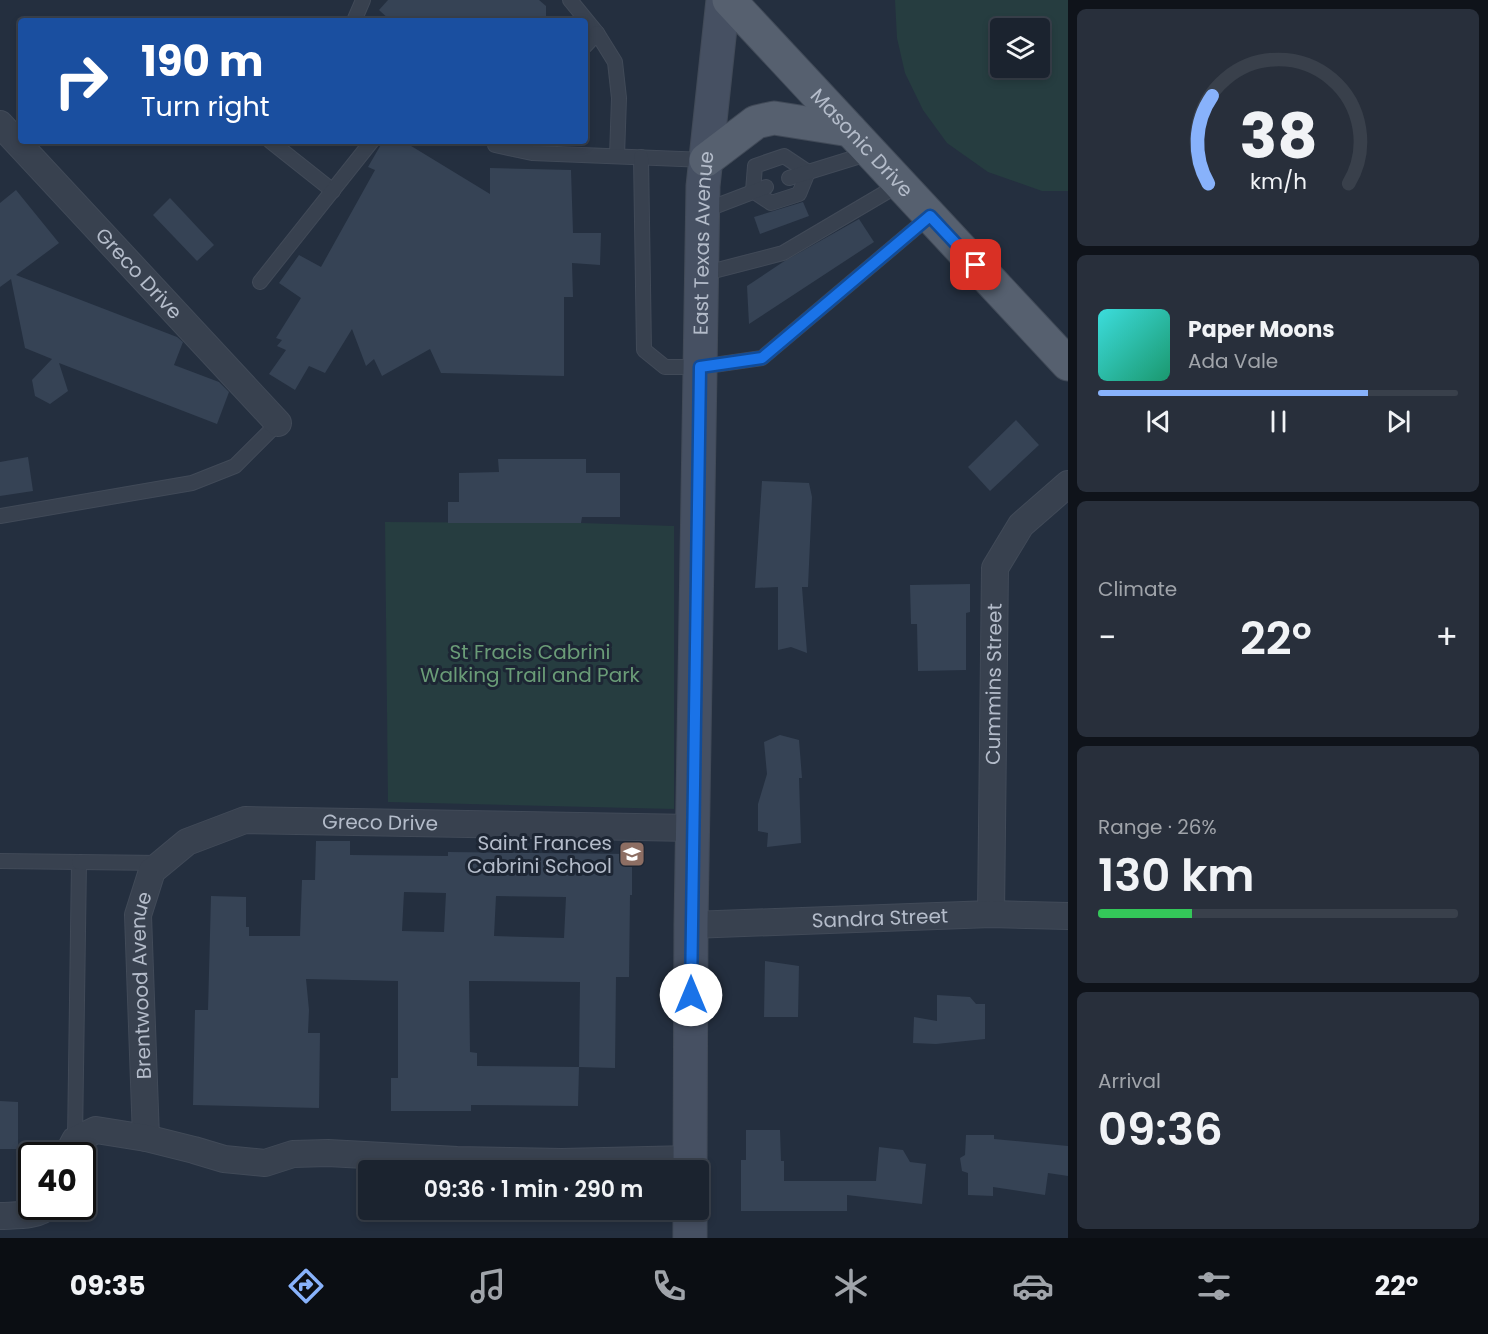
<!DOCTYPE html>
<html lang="en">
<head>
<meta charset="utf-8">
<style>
  :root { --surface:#1b232f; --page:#282f3b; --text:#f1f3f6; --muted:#a0a4aa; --line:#39404b; --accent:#88b2fb }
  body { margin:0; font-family:Poppins,sans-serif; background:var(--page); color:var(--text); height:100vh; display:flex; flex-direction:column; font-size:22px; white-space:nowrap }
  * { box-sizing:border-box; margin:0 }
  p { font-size:20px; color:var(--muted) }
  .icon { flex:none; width:33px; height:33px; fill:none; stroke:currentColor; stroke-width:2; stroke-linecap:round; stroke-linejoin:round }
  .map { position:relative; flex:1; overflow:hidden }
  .sheet { display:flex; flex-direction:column; gap:9px; padding:9px; background:#0f131a; width:420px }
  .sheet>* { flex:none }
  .banner { position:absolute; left:18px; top:18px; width:570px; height:126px; border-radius:6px; box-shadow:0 3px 9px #0003,0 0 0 2px var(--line); background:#1a4fa0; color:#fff; overflow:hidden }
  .fabs { position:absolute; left:990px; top:18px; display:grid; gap:12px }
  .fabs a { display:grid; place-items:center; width:60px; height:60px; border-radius:6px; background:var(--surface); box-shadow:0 3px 9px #0003,0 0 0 2px var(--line); font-size:30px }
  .speed { position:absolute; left:18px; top:1142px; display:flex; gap:12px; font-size:30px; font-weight:700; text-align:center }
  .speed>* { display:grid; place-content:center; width:78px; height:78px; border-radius:50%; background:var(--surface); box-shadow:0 3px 9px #0003,0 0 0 2px var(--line); line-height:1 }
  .speed .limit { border:3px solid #111; border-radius:9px; background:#fff; color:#111 }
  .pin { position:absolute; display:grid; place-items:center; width:51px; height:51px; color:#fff; margin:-26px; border-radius:12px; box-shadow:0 3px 9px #0006 }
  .me { position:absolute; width:66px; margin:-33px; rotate:0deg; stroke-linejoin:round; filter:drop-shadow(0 0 4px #0008) }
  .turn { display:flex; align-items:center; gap:21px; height:126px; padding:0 24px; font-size:27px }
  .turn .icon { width:78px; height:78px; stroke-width:2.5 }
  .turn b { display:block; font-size:42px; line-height:51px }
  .big { font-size:45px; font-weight:600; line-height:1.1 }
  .sheet .card { flex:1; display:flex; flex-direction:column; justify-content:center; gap:9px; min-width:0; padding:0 21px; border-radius:9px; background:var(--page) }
  .sheet .dial { align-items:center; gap:0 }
  .dial svg { height:156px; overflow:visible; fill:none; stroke:var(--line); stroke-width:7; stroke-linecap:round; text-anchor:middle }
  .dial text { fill:var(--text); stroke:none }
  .song { display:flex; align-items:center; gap:18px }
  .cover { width:72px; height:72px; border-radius:9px; background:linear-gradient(135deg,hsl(180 70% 55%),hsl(160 70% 35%)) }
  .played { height:6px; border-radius:3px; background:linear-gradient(90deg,var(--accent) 75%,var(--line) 75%) }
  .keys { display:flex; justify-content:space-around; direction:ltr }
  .heat { display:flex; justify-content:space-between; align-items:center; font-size:33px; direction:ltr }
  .charge { height:9px; border-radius:4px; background:linear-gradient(90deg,#34c759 26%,var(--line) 0) }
  .trip { position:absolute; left:358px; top:1160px; width:351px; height:60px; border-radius:6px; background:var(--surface); box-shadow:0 3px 9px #0003,0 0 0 2px var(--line); font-weight:600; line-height:60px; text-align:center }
  .menu { display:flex; height:96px; justify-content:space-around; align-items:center; background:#0b0e13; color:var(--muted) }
  .menu .icon { width:42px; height:42px }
  .menu .current { color:var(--accent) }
  .menu b { font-size:27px; color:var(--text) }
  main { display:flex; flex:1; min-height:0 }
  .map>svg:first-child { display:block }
  .green { fill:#263d40; fill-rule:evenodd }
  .building { fill:#364355; fill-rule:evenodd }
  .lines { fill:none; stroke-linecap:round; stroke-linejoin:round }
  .lane-casing { stroke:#414a58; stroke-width:16 }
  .street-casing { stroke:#414a58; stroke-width:28 }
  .secondary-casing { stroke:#414a58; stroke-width:35 }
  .primary-casing { stroke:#414a58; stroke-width:35 }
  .lane { stroke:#38414f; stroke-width:14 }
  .street { stroke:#38414f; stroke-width:26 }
  .secondary { stroke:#465062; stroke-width:33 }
  .primary { stroke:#56606f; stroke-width:33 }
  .route-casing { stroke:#114b97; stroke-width:15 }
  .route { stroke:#1a73e8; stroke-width:10 }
  .labels { text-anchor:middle; stroke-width:6; stroke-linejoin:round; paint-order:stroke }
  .street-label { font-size:20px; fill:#b4bcca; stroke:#1d2634 }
  .park-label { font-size:20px; fill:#6a9c77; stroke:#1d2634 }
  .poi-label { font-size:20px; fill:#b4bcca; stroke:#1d2634; text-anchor:end }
</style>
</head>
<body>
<main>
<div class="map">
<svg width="1068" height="1238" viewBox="0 0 1068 1238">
  <rect width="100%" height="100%" fill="#242f3f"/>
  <g class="green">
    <path d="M895 0H1068V191H1042L988 172 947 143 923 110 905 73 897 38ZM1000 28H1040V68H1000Z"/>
    <polygon points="385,522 581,523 674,526 674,809 388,802"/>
  </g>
  <g class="building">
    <polygon points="388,0 539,0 546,6 546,21 391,21 379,10"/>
    <polygon points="383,141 403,141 490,194 490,168 571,170 573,233 601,233 600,265 572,263 573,297 564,297 564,376 441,373 430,349 382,376 374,359 366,366 352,329 325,373 309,366 295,390 269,374 286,350 277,346 282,340 276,338 301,298 279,283 299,255 321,267 375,170 368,167"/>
    <polygon points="16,190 59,243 16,275 177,337 183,342 174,365 219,382 229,392 217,424 59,363 68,391 50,404 35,396 32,380 52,359 25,348 11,279 0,287 0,203"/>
    <polygon points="170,198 214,245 197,261 153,215"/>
    <polygon points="803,202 809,216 760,234 754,217"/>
    <polygon points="859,219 874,242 749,324 747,286 783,262"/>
    <polygon points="1016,420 1039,445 990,491 968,467"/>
    <polygon points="28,457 33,491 0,496 0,462"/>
    <polygon points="498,459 586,459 586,473 620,473 620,517 582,517 581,523 448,523 448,502 459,502 459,473 499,472"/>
    <polygon points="762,481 809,483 812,497 808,587 802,587 807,653 791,647 778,650 778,587 755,588"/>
    <polygon points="970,584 970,612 966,613 966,670 918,671 917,624 911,624 910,585"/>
    <polygon points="780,735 799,740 802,778 799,778 801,843 767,847 768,833 758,831 758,804 767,774 764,742"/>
    <path d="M316 841H350V855L448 856V852L632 854V895H630L629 977H616L615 1068 579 1067 578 1106 471 1105V1111H391V1078H398V981L306 979 309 1010 308 1033H320L319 1108 193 1105 195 1010H208L211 896 246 897V927H249V936H300L302 880H315ZM404 892 446 893 444 932 402 931ZM496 896 566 897 564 938 494 936ZM469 981 580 982 579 1067 477 1066V1053L470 1052Z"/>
    <polygon points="765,961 799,966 798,1017 764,1017"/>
    <polygon points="937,995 970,997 976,1004 985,1004 985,1039 936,1044 913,1043 914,1017 937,1021"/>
    <polygon points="0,1101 18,1102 18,1149 0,1149"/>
    <polygon points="746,1130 780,1130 781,1161 784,1161 784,1181 876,1181 879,1147 903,1150 910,1162 926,1164 922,1204 847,1195 847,1211 741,1211 741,1160 746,1160"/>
    <polygon points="966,1135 994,1135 994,1139 1068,1146 1068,1176 1048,1173 1045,1195 993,1187 993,1196 968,1195 968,1173 962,1171 960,1158 965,1155"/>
  </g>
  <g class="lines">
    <defs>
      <g id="lane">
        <polyline points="570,0 597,33 585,46"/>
        <polyline points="354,21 363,0"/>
        <polyline points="597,33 615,62 619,98 617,156"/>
        <polyline points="270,141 333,191"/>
        <polyline points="499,141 495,145 532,153 706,160"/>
        <polygon points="784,156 808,172 799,194 771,203 753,191 755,166"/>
        <polyline points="641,157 644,350 665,367 700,367 762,358 930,216"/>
        <polyline points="789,178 870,153"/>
        <polyline points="703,211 766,187"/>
        <polyline points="702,274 783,253 900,184"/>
        <polyline points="260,282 372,141"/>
        <polyline points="0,516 192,483 235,466 278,423"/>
        <polyline points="0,861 79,862 75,1140"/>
        <polyline points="79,862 160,863"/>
      </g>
      <g id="street">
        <path id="s1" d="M0 124 278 423"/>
        <path id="s2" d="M991 914 995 568 1021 525 1068 484"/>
        <path id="s3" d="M691 925 991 914 1068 916"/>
        <path id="s4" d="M146 1138 138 915 152 871 187 842 245 820 693 828"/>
        <polyline points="67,1155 75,1140 96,1130 146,1138 194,1150 224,1159 265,1163 293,1154 328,1153 457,1160 562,1162 690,1159"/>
        <path d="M0 1216C15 1215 37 1217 48 1206"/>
      </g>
      <g id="secondary">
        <path id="s5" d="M690 1170 691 925 703 186 723 0"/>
        <polyline points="690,1238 690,1209"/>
      </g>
      <g id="primary">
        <path id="s6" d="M729 0 1068 364"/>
        <polyline points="706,160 756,122 774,118 850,130"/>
      </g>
    </defs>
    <use href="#lane" class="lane-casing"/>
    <use href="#street" class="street-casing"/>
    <use href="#secondary" class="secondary-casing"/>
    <use href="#primary" class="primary-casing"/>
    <use href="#lane" class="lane"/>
    <use href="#street" class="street"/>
    <use href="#secondary" class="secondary"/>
    <use href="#primary" class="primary"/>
  </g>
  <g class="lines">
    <defs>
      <polyline id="route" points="691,995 700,367 762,358 930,216 976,265"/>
    </defs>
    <use href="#route" class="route-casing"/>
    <use href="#route" class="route"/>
  </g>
  <defs>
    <symbol id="school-square" viewBox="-11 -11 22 22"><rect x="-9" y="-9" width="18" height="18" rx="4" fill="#8d6e63" stroke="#1d2634"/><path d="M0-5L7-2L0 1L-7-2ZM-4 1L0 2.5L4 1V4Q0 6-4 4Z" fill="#fff"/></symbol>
  </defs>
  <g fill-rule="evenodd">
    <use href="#school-square" x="617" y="839" width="30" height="30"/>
  </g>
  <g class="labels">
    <g class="street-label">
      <text dy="7" stroke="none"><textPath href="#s6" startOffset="195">Masonic Drive</textPath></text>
      <text dy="7" stroke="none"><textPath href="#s5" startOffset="927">East Texas Avenue</textPath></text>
      <text dy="7" stroke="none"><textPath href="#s1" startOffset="204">Greco Drive</textPath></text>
      <text dy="7" stroke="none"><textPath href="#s2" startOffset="230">Cummins Street</textPath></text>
      <text dy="7" stroke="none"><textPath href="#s4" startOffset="512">Greco Drive</textPath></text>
      <text dy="7" stroke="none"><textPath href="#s3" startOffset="189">Sandra Street</textPath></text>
      <text dy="7" stroke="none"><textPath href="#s4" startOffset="153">Brentwood Avenue</textPath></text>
    </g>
    <g class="park-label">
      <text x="530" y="659">St Fracis Cabrini<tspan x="530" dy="23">Walking Trail and Park</tspan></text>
    </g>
    <g class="poi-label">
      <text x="612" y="850">Saint Frances<tspan x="612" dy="23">Cabrini School</tspan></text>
    </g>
  </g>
</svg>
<div class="fabs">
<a><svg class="icon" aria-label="layers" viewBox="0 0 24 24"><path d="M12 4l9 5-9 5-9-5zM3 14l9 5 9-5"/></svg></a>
</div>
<div class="speed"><div class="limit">40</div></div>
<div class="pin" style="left:976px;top:265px;background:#d93025"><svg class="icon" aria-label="arrive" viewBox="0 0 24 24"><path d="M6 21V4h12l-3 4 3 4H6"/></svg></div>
<svg class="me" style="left:691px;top:995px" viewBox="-20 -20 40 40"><circle r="19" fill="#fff"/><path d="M0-13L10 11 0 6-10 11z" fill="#1a73e8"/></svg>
<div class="trip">09:36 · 1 min · 290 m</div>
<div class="banner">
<div class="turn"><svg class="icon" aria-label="right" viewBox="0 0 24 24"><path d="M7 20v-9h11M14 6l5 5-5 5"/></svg><div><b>190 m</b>Turn right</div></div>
</div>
</div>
<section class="sheet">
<div class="card dial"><svg viewBox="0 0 100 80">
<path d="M14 69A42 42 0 1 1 86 69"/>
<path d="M14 69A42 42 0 0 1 16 24" stroke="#88b2fb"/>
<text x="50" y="56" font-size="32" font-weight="700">38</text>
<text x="50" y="72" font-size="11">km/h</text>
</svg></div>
<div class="card">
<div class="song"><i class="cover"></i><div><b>Paper Moons</b><p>Ada Vale</p></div></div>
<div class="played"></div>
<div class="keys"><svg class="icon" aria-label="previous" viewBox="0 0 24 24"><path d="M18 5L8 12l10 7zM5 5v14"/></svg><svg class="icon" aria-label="pause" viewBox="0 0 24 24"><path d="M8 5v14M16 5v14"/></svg><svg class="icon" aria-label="next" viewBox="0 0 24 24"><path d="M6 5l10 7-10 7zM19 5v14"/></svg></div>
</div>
<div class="card"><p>Climate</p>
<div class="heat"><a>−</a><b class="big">22°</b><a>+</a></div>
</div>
<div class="card"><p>Range · 26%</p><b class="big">130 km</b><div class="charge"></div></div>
<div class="card"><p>Arrival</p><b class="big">09:36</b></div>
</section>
</main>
<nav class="menu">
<b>09:35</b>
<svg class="icon current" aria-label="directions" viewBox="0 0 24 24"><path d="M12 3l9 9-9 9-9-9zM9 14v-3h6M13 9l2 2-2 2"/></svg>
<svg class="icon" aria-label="music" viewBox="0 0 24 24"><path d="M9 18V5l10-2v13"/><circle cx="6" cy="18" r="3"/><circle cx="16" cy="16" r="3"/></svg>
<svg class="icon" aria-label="phone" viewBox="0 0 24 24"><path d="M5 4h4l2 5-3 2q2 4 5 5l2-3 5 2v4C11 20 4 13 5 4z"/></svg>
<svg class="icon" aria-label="climate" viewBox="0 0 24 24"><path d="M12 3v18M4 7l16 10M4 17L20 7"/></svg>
<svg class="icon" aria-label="car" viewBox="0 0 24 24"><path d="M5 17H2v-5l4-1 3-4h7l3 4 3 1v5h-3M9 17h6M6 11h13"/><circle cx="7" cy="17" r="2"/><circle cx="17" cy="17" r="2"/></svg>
<svg class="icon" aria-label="filters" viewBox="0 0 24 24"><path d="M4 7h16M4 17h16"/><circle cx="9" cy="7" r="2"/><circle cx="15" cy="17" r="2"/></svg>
<b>22°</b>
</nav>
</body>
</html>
